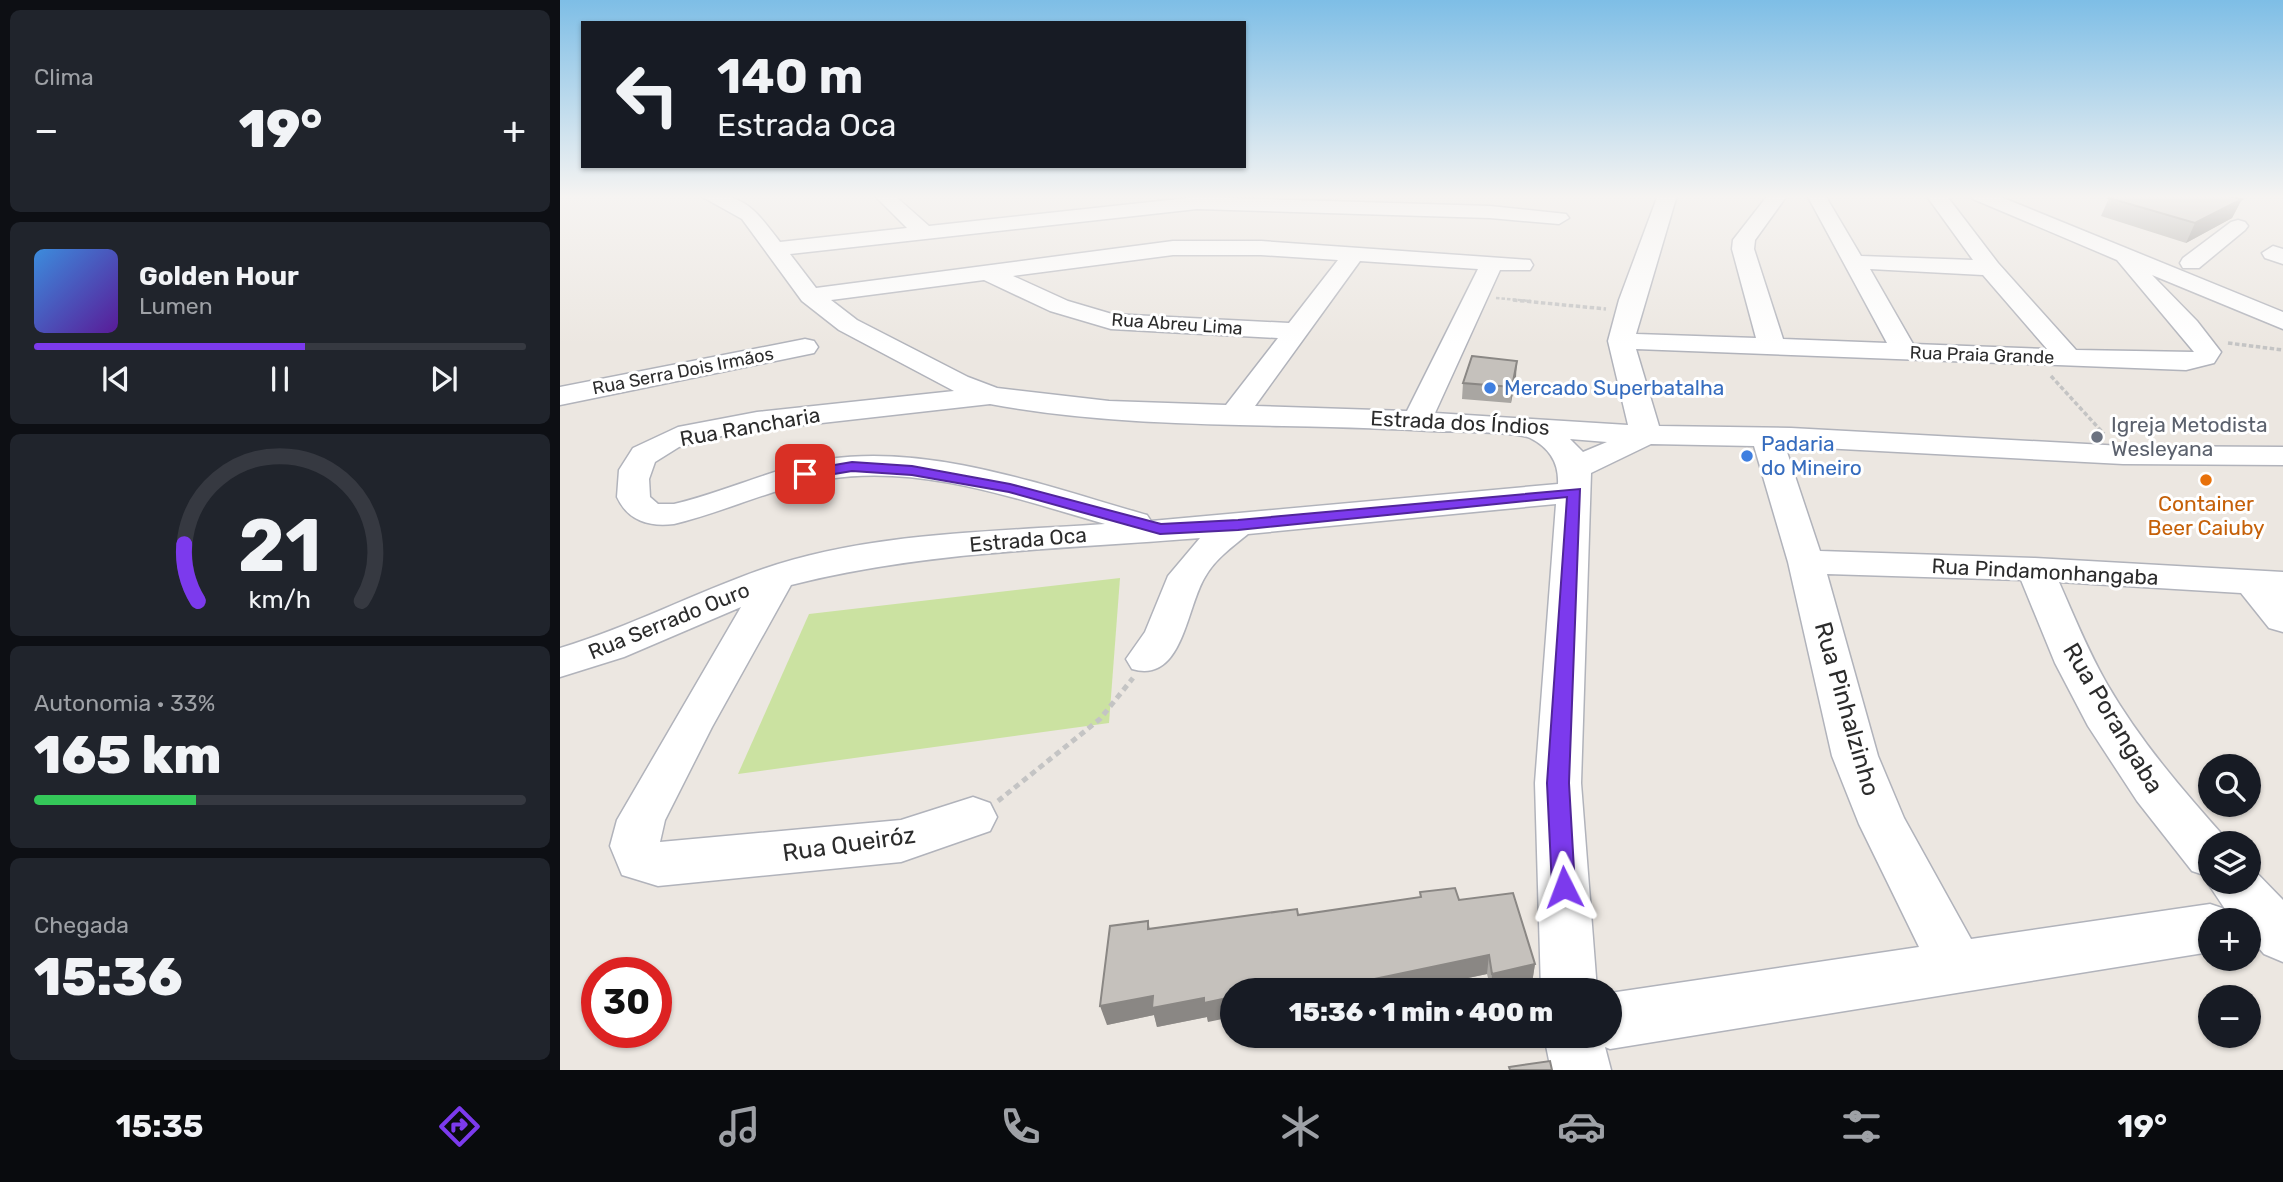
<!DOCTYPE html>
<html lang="pt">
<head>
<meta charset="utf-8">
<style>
  :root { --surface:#171b24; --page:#20242c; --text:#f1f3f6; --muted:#9ea1a6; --line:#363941; --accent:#7c3aed }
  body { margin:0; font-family:Rubik,sans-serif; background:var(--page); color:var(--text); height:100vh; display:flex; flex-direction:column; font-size:26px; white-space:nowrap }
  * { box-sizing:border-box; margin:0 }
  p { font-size:23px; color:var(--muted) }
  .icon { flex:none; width:38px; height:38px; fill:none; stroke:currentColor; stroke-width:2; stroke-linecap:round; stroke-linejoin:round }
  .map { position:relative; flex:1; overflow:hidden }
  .panel { display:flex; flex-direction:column; gap:10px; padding:10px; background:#0d0f14; width:560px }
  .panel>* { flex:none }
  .top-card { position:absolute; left:21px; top:21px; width:665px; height:147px; border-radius:0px; box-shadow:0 2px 5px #0004; background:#171b24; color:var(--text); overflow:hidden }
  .controls { position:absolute; left:1638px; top:754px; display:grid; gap:14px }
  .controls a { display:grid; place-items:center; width:63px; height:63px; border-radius:50%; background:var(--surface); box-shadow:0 2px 5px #0004; font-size:35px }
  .speed { position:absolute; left:21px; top:957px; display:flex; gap:14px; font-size:35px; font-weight:700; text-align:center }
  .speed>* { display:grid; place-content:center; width:91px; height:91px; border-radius:50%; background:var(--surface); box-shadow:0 2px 5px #0004; line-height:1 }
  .speed .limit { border:10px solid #d22; background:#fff; color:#111 }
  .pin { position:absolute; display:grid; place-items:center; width:60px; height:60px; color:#fff; margin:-30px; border-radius:14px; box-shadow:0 4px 10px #0006 }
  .me { position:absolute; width:77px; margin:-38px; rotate:357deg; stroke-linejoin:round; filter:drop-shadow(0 0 5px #0008) }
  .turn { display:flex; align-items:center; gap:24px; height:147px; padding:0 21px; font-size:32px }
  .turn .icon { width:91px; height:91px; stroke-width:2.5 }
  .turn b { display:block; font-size:49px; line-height:60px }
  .big { font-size:52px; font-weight:800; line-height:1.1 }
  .panel .card { flex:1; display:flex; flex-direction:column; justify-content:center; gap:10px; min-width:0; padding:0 24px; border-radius:10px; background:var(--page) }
  .panel .dial { align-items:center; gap:0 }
  .dial svg { height:182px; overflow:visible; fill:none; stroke:var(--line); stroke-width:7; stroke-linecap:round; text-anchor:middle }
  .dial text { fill:var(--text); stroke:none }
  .song { display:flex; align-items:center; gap:21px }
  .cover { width:84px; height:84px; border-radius:10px; background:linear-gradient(135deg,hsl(210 70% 55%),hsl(270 70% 35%)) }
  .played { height:7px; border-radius:4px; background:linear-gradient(90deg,var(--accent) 55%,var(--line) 55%) }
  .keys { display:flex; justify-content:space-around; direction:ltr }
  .heat { display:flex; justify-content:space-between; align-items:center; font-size:38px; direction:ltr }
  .charge { height:10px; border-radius:5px; background:linear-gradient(90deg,#34c759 33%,var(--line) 0) }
  .trip { position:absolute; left:660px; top:978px; width:402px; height:70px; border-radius:35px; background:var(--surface); box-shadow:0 2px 5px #0004; font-weight:800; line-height:70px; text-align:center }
  .tab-bar { display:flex; height:112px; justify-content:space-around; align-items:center; background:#090b0e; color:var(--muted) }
  .tab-bar .icon { width:49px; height:49px }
  .tab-bar .selected { color:var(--accent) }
  .tab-bar b { font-size:32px; color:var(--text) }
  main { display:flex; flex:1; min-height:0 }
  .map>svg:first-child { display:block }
  .pitch { fill:#cbe2a1 }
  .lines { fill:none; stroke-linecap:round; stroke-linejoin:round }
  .minor-casing { stroke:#b1b3bb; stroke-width:3 }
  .path-far2 { stroke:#c4c4c4; stroke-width:2.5; stroke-dasharray:3.5 2; stroke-linecap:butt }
  .path-far1 { stroke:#c4c4c4; stroke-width:3.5; stroke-dasharray:4.5 2.5; stroke-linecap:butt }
  .path { stroke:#c4c4c4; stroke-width:5; stroke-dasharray:6 4.5; stroke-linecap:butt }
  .minor { fill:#fff; fill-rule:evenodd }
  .wall { fill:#a9a6a2 }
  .shaded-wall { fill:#8a8784 }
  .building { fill:#c5c1bc; stroke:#8a8784; stroke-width:2 }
  .route { fill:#7c3aed; stroke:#51269a; stroke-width:2 }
  .shop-dot { fill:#3f7fe0; stroke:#fff; stroke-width:2.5 }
  .worship-dot { fill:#6b7280; stroke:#fff; stroke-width:2.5 }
  .food-dot { fill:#e8710a; stroke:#fff; stroke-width:2.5 }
  .labels { text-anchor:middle; stroke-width:6; stroke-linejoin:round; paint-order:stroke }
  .far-street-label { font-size:18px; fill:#2c2c2c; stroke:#fff }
  .shop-label { font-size:21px; fill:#366cbe; stroke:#fff; text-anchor:start }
  .street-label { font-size:21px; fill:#2c2c2c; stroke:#fff }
  .worship-label { font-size:21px; fill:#5b616d; stroke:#fff; text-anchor:start }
  .food-label { font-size:21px; fill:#c56008; stroke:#fff }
  .near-street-label { font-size:24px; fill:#2c2c2c; stroke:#fff }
</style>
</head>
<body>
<main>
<section class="panel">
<div class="card"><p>Clima</p>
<div class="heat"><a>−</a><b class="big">19°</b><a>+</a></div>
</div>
<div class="card">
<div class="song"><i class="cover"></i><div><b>Golden Hour</b><p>Lumen</p></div></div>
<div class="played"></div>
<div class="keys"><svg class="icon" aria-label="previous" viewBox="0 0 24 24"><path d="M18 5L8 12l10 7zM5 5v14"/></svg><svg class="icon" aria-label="pause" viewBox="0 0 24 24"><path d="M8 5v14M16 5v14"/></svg><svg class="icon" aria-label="next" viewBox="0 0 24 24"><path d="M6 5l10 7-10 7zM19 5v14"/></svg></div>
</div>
<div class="card dial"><svg viewBox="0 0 100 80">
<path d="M14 69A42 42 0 1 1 86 69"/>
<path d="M14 69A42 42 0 0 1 8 44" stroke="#7c3aed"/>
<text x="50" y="56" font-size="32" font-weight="700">21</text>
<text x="50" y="72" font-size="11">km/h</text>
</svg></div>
<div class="card"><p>Autonomia · 33%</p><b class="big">165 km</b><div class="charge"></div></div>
<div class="card"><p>Chegada</p><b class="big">15:36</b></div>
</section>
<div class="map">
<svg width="1723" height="1070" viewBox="0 0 1723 1070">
  <rect width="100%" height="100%" fill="#ece7e1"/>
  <polygon class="pitch" points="560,578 549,723 178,774 249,614"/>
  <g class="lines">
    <defs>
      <g id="minor">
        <path d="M139 195C184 193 194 208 220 242L347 228 314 195H334L369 226 637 197 930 206 1006 214 1009 218 999 224 930 218 637 209 230 254 256 288 613 241H701L970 260 973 265 970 270H940L875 413 1068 425 1048 341 1059 300 1098 195H1117L1076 334 1196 338 1172 249 1173 240 1208 195 1226 197 1195 240 1194 249 1223 339 1327 343 1247 195H1265L1301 256 1413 260 1366 195H1386L1438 263 1516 350 1634 352 1557 260 1413 199 1411 195H1436L1723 312V329L1592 275 1637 321 1661 352 1654 363 1626 370 1076 349 1099 426 1231 428 1563 446 1723 447V465L1563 464 1225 446 1260 551 1475 558 1723 572V632L1709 628 1681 593 1499 582C1514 616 1528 651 1547 684 1580 741 1624 792 1668 841L1669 844H1650V882H1689V865L1723 900V962L1704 954 1689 937V920H1675L1672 917 1673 920H1650V952L1050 1049 1045 1047 1051 1070H991L984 1036H1050V993L1359 947 1299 824 1272 756 1228 562 1194 446 1091 444 1031 473 1021 783 1037 990H981L975 783 996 504 688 534C672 547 655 559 645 577 626 608 623 684 572 669L566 659 585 632 608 576 640 538C503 549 364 551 231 585L152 727 105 820 100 842 341 820 413 797 430 803 437 817 430 831 341 862 98 886 62 875 50 846 57 820 181 607 64 657 0 677V648C70 627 134 593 203 569 311 532 432 532 545 524 457 499 360 464 268 479 217 486 165 512 114 524 89 527 68 521 57 497L59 470 73 448 118 427 197 412 394 391 279 330 242 301 182 219ZM613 255H701L778 260 729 323 552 314 508 301 453 276ZM800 261 918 269 847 411 695 406ZM1310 269 1423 275 1487 349 1353 344ZM424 280 490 311 551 329 718 338 666 405 549 401 437 388 408 377 297 320 271 300ZM430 404C574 431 724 422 870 431 889 432 956 431 970 438 990 448 999 463 998 484L591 521 587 515C487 487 374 444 268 459 215 467 166 492 114 504H98L90 497 89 479 95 462 119 447 173 433ZM1010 439 1047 442 1023 452ZM1267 574 1461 580 1495 663 1528 726 1577 801 1632 871 1650 877 1647 882 1665 909 1650 904 1411 939 1344 818 1318 756Z"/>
        <polygon points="1678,220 1685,222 1688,226 1685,230 1639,268 1623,268 1620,263 1623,258 1671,222"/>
        <polygon points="1713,246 1723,249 1723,264 1705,258 1702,253"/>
        <polygon points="245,339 254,341 258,347 254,353 0,405 0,387"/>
      </g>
    </defs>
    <use href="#minor" class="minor-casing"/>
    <polyline class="path-far2" points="936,298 971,301"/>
    <g class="path-far1">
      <polyline points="953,300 1046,309"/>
      <polyline points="1668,343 1723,350"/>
      <polyline points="1491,376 1544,434"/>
    </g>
    <polyline class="path" points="438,801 540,719 573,678"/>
    <use href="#minor" class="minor"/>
  </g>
  <g class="wall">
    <polygon points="1549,198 1682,199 1672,218 1626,243 1541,216"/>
    <polygon points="956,377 951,403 902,399 903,383"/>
    <polygon points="860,892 899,900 975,964 972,983 939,990 931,990 927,974 851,990 672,990 648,1022 647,1017 597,1027 594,1015 547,1025 588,921 590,929 738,915 860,898"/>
  </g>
  <g class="shaded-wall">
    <polygon points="1682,199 1672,218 1626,243 1635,223"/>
    <polygon points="957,361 956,377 951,403 952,387"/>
    <polygon points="929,955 927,974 851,990 762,990"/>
    <polygon points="975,964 972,983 939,990 931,990 932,974"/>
    <polygon points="753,981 755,990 706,990"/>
    <polygon points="593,996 644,998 672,997 672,1017 648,1022 647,1017 597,1027 594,1015 547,1025 540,1006"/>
  </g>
  <g class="building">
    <polygon points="1556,195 1664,195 1682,199 1635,223 1549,198"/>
    <polygon points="912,356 957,361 952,387 903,383"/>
    <polygon points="895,888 899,900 953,893 975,964 932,974 929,955 762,990 754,990 753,981 706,990 672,990 672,997 644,1003 644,998 592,1008 593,996 540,1006 550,926 588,921 588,929 737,909 738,915 861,897 860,892"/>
    <polygon points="990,1061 992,1070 950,1070 949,1067"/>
  </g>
  <linearGradient id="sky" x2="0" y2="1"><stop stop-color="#7ebee6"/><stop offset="0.57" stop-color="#f6f4f2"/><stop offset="1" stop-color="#f6f4f2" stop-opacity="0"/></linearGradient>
  <rect width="1723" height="345" fill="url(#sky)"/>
  <polygon class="route" points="292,462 352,466 450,484 601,524 678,520 1020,489 1009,783 1015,887 1012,894 1004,897 995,894 992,887 987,783 1007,497 678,530 600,534 449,492 352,475 292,471 245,479 238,474 245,470"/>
  <g class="shop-dot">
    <circle cx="930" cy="388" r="7"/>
    <circle cx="1187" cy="456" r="7"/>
  </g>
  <circle class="worship-dot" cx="1537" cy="437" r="7"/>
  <circle class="food-dot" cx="1646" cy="480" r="7"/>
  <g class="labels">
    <g class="far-street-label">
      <text transform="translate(617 324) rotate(4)" y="6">Rua Abreu Lima</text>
      <text transform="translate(1422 355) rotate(2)" y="6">Rua Praia Grande</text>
      <text transform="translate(123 371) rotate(-11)" y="6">Rua Serra Dois Irmãos</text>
    </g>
    <g class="shop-label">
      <text x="944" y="395">Mercado Superbatalha</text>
      <text x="1201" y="451">Padaria<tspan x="1201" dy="24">do Mineiro</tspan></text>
    </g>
    <g class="street-label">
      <text transform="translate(900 423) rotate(3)" y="7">Estrada dos Índios</text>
      <text transform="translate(190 427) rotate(-10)" y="7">Rua Rancharia</text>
      <text transform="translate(468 540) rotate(-5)" y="7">Estrada Oca</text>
      <text transform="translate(1485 572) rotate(3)" y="7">Rua Pindamonhangaba</text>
      <text transform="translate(109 621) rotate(-22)" y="7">Rua Serrado Ouro</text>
    </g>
    <g class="worship-label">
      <text x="1551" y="432">Igreja Metodista<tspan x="1551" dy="24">Wesleyana</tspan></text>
    </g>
    <g class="food-label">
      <text x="1646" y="511">Container<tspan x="1646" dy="24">Beer Caiuby</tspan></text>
    </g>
    <g class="near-street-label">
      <text transform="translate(1287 709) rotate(74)" y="8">Rua Pinhalzinho</text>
      <text transform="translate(1553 718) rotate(59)" y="8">Rua Porangaba</text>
      <text transform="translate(289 844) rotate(-8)" y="8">Rua Queiróz</text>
    </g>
  </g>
</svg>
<div class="controls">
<a><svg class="icon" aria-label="search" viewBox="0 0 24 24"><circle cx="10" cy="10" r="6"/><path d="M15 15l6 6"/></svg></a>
<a><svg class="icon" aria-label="layers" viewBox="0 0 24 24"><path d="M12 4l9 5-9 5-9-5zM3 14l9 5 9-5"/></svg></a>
<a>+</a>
<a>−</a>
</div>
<div class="speed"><div class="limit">30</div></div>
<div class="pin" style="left:245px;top:474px;background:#d93025"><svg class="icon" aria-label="arrive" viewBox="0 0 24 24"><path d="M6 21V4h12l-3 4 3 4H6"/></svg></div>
<svg class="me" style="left:1004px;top:887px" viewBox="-20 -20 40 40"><path d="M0-17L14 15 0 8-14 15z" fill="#7c3aed" stroke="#fff" stroke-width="4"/></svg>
<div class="trip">15:36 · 1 min · 400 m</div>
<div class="top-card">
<div class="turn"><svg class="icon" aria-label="left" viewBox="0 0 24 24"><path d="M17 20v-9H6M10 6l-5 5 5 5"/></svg><div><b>140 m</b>Estrada Oca</div></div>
</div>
</div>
</main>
<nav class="tab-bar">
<b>15:35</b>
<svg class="icon selected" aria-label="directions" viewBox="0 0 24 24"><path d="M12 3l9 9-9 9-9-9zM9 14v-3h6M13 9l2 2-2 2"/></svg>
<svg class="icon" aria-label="music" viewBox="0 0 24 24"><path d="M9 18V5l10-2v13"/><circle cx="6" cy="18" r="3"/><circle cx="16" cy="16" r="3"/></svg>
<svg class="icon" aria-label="phone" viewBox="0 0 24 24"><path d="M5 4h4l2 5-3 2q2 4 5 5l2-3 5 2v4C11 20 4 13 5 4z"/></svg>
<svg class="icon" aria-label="climate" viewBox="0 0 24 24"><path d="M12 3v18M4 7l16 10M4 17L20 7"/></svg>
<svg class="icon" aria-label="car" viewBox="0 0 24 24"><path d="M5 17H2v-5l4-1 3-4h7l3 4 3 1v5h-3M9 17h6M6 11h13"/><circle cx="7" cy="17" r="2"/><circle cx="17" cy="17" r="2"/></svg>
<svg class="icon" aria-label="filters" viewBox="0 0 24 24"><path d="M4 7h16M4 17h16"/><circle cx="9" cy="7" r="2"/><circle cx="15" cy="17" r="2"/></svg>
<b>19°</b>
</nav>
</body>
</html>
